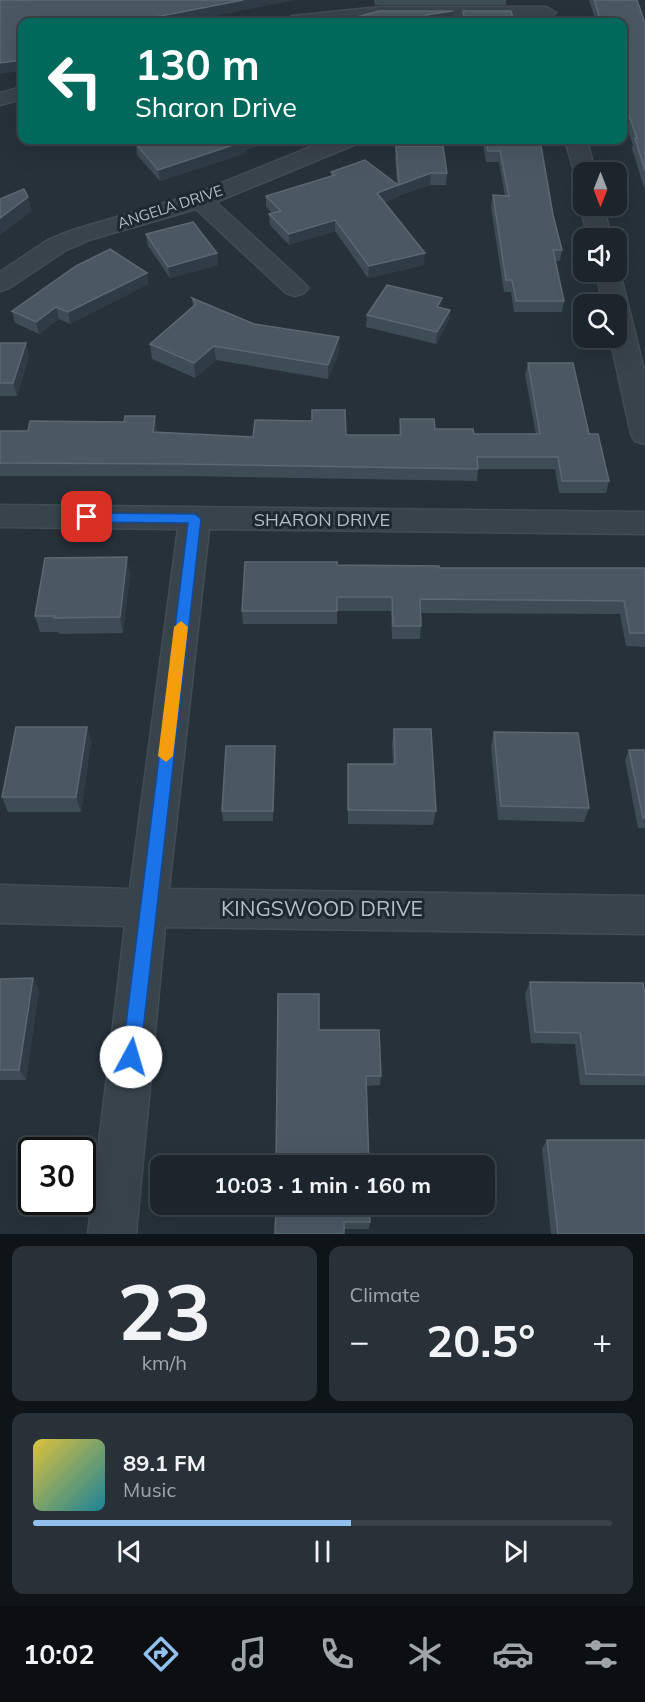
<!DOCTYPE html>
<html lang="en">
<head>
<meta charset="utf-8">
<style>
  :root { --surface:#1c252c; --page:#293138; --text:#f1f3f6; --muted:#a0a5a9; --line:#3a4248; --accent:#92c0ee }
  body { margin:0; font-family:Mulish,sans-serif; background:var(--page); color:var(--text); height:100vh; display:flex; flex-direction:column; font-size:22px; white-space:nowrap }
  * { box-sizing:border-box; margin:0 }
  p { font-size:20px; color:var(--muted) }
  .icon { flex:none; width:33px; height:33px; fill:none; stroke:currentColor; stroke-width:2; stroke-linecap:round; stroke-linejoin:round }
  .map { position:relative; height:1234px; overflow:hidden }
  .details { display:flex; flex-direction:column; gap:12px; padding:12px; background:#0f1418; flex:1 }
  .details>* { flex:none }
  .guide { position:absolute; left:18px; top:18px; width:609px; height:126px; border-radius:12px; box-shadow:0 6px 24px #0002,0 0 0 2px var(--line); background:#00695c; color:#fff; overflow:hidden }
  .needle { width:39px; rotate:180deg }
  .fabs { position:absolute; left:573px; top:162px; display:grid; gap:12px }
  .fabs a { display:grid; place-items:center; width:54px; height:54px; border-radius:12px; background:var(--surface); box-shadow:0 6px 24px #0002,0 0 0 2px var(--line); font-size:30px }
  .speed { position:absolute; left:18px; top:1137px; display:flex; gap:12px; font-size:30px; font-weight:700; text-align:center }
  .speed>* { display:grid; place-content:center; width:78px; height:78px; border-radius:50%; background:var(--surface); box-shadow:0 6px 24px #0002,0 0 0 2px var(--line); line-height:1 }
  .speed .limit { border:3px solid #111; border-radius:9px; background:#fff; color:#111 }
  .pin { position:absolute; display:grid; place-items:center; width:51px; height:51px; color:#fff; margin:-26px; border-radius:12px; box-shadow:0 3px 9px #0006 }
  .me { position:absolute; width:66px; margin:-33px; rotate:6deg; stroke-linejoin:round; filter:drop-shadow(0 0 4px #0008) }
  .turn { display:flex; align-items:center; gap:21px; height:126px; padding:0 18px; font-size:27px }
  .turn .icon { width:78px; height:78px; stroke-width:2.5 }
  .turn b { display:block; font-size:42px; line-height:51px }
  .big { font-size:45px; font-weight:700; line-height:1.1 }
  .details .tile { flex:1; display:flex; flex-direction:column; justify-content:center; gap:9px; min-width:0; padding:0 21px; border-radius:12px; background:var(--page) }
  .details .dial { align-items:center; gap:0 }
  .dial b { font-size:78px; line-height:1 }
  .song { display:flex; align-items:center; gap:18px }
  .cover { width:72px; height:72px; border-radius:9px; background:linear-gradient(135deg,hsl(50 70% 55%),hsl(190 70% 35%)) }
  .played { height:6px; border-radius:3px; background:linear-gradient(90deg,var(--accent) 55%,var(--line) 55%) }
  .keys { display:flex; justify-content:space-around; direction:ltr }
  .heat { display:flex; justify-content:space-between; align-items:center; font-size:33px; direction:ltr }
  .details .tiles { flex:1; display:grid; gap:12px; grid-template-columns:1fr 1fr }
  .tile:last-child { grid-column:span 2 }
  .trip { position:absolute; left:150px; top:1155px; width:345px; height:60px; border-radius:12px; background:var(--surface); box-shadow:0 6px 24px #0002,0 0 0 2px var(--line); font-weight:700; line-height:60px; text-align:center }
  .dock { display:flex; height:96px; justify-content:space-around; align-items:center; background:#0b0f12; color:var(--muted) }
  .dock .icon { width:42px; height:42px }
  .dock .active { color:var(--accent) }
  .dock b { font-size:27px; color:var(--text) }
  .map>svg:first-child { display:block }
  .lines { fill:none; stroke-linecap:round; stroke-linejoin:round }
  .minor-casing { stroke:#424c54; stroke-width:3 }
  .minor { fill:#39434b; fill-rule:evenodd }
  .wall { fill:#3e4c56 }
  .shaded-wall { fill:#2f3c46 }
  .building { fill:#4b5862; stroke:#5b6872; stroke-width:1.5 }
  .route { fill:#1a73e8; stroke:#114b97; stroke-width:1.5 }
  .slow { fill:#f59e0b }
  .labels { text-anchor:middle; stroke-width:6; stroke-linejoin:round; paint-order:stroke }
  .far-street-label { font-size:15px; fill:#b5bec6; stroke:#1e2830 }
  .street-label { font-size:18px; fill:#b5bec6; stroke:#1e2830 }
  .near-street-label { font-size:21px; fill:#b5bec6; stroke:#1e2830 }
</style>
</head>
<body>
<div class="map">
<svg width="645" height="1234" viewBox="0 0 645 1234">
  <rect width="100%" height="100%" fill="#26313a"/>
  <g class="lines">
    <defs>
      <g id="minor">
        <polygon points="380,7 547,7 556,13 547,19 380,19 342,22 283,22 292,16"/>
        <polygon points="22,87 22,99 0,105 0,93"/>
        <polygon points="328,140 357,140 354,145 216,202 304,283 308,288 304,293 295,296 286,293 196,209 89,240 66,250 9,288 0,291 0,272 48,240 73,230 192,195"/>
        <polygon points="565,140 587,140 595,172 584,172 584,179 576,177"/>
        <polygon points="584,201 584,206 603,206 612,238 588,238 580,206"/>
        <polygon points="616,267 620,272 645,374 645,444 635,441 631,434 610,338 616,338 616,304 603,304 596,272 616,272"/>
        <polygon points="0,505 645,512 645,534 209,529 169,889 645,896 645,934 165,927 136,1234 88,1234 125,926 0,923 0,885 130,889 178,529 0,527"/>
      </g>
    </defs>
    <use href="#minor" class="minor-casing"/>
    <use href="#minor" class="minor"/>
  </g>
  <g class="wall">
    <polygon points="374,0 506,0 506,5 375,5"/>
    <polygon points="589,0 637,0 645,23 645,191 632,149 633,145 622,114 622,22 596,22"/>
    <polygon points="463,11 514,22 462,22"/>
    <polygon points="151,140 274,140 245,150 246,153 160,181 137,155 136,144"/>
    <polygon points="482,140 540,140 553,215 562,250 560,261 555,261 564,301 562,312 514,312 511,292 504,292 491,207 493,195 505,196 499,162 486,162"/>
    <polygon points="396,146 447,173 446,185 430,185 398,196 398,194 398,197 384,202 424,265 368,278 335,231 289,245 270,225 269,214 272,213 266,207 266,196 331,176 331,172 397,184 395,158"/>
    <polygon points="146,234 217,253 218,265 170,278 148,246"/>
    <polygon points="147,273 148,284 70,324 59,319 39,334 15,323 12,311"/>
    <polygon points="192,298 254,324 339,352 328,379 216,360 195,378 152,359 150,344 193,307"/>
    <polygon points="441,308 450,310 448,322 436,344 366,327 367,315"/>
    <polygon points="0,343 29,356 17,396 0,396"/>
    <polygon points="528,363 589,434 609,481 606,493 559,493 555,469 478,469 477,481 183,476 0,476 0,431 157,428 157,432 253,437 399,435 400,419 435,429 474,434 536,434 525,375"/>
    <polygon points="337,565 439,568 645,568 645,647 626,646 620,614 420,613 421,626 420,639 392,639 391,611 337,611 337,624 243,624 242,611"/>
    <polygon points="130,573 123,633 59,634 58,632 40,632 35,616"/>
    <polygon points="87,727 91,742 81,812 8,812 2,797"/>
    <polygon points="394,729 436,811 433,825 348,824 348,764 393,764 392,744"/>
    <polygon points="494,732 589,808 584,822 498,820 491,747"/>
    <polygon points="629,750 645,750 645,828 638,828 625,760"/>
    <polygon points="275,756 273,821 223,821 222,811"/>
    <polygon points="33,978 39,990 26,1080 0,1080 0,979"/>
    <polygon points="530,982 645,994 645,1085 580,1085 575,1044 531,1043 525,994"/>
    <polygon points="319,1030 381,1076 380,1085 367,1086 276,1166"/>
    <polygon points="547,1140 645,1234 551,1234 542,1149"/>
    <polygon points="276,1204 370,1222 369,1229 344,1229"/>
  </g>
  <g class="shaded-wall">
    <polygon points="243,0 296,0 184,22 130,22"/>
    <polygon points="453,11 453,21 444,22 425,22 426,15"/>
    <polygon points="22,60 22,71 0,74 0,63"/>
    <polygon points="243,140 274,140 245,150 246,153 160,181 158,170"/>
    <polygon points="431,173 430,185 398,196 399,185"/>
    <polygon points="398,185 398,197 376,204 377,193"/>
    <polygon points="28,197 32,211 0,235 0,218"/>
    <polygon points="335,220 335,231 289,245 289,234"/>
    <polygon points="217,253 218,265 170,278 168,267"/>
    <polygon points="425,253 424,265 368,278 369,266"/>
    <polygon points="147,273 148,284 70,324 68,312"/>
    <polygon points="442,298 441,310 437,307"/>
    <polygon points="56,307 59,319 39,334 36,322"/>
    <polygon points="450,310 448,322 436,344 437,332"/>
    <polygon points="339,337 339,352 328,379 328,365"/>
    <polygon points="26,343 29,356 17,396 13,383"/>
    <polygon points="214,346 216,360 195,378 194,363"/>
    <polygon points="155,416 157,428 155,445 153,432"/>
    <polygon points="127,557 130,573 123,633 120,617"/>
    <polygon points="87,727 91,742 81,812 76,797"/>
    <polygon points="33,978 39,990 26,1080 19,1070"/>
  </g>
  <g class="building">
    <polygon points="0,0 243,0 130,22 22,22 22,60 0,63"/>
    <polygon points="594,0 637,0 645,23 645,171 635,138 637,138 622,96 622,22 601,22"/>
    <polygon points="379,11 453,11 426,15 427,22 351,22 350,19"/>
    <polygon points="463,11 511,11 514,22 465,22"/>
    <polygon points="152,140 243,140 245,141 158,170 136,144"/>
    <polygon points="486,140 540,140 553,215 562,250 553,250 564,301 516,301 512,280 506,280 493,195 509,196 500,151 488,151"/>
    <polygon points="396,146 443,146 447,173 431,173 399,185"/>
    <polygon points="365,160 398,185 377,193 425,253 369,266 335,220 289,234 269,214 281,211 266,196 335,175 331,172"/>
    <polygon points="24,189 28,197 0,218 0,199"/>
    <polygon points="193,222 217,253 168,267 146,234"/>
    <polygon points="110,249 147,273 68,312 56,307 36,322 12,311 76,266"/>
    <polygon points="387,285 442,298 437,307 450,310 437,332 367,315"/>
    <polygon points="192,298 254,324 339,337 328,365 214,346 194,363 150,344 196,304"/>
    <polygon points="0,343 26,343 13,383 0,383"/>
    <polygon points="528,363 573,363 589,434 598,434 609,481 562,481 558,457 477,457 478,469 182,464 0,463 0,431 28,431 30,421 124,422 125,416 155,416 153,432 253,437 255,420 312,421 312,410 345,410 346,435 401,435 400,419 434,419 435,429 473,429 474,434 540,434"/>
    <polygon points="127,557 120,617 54,618 55,616 35,616 45,558"/>
    <polygon points="245,562 337,562 337,565 439,566 439,568 645,568 645,633 630,633 624,601 420,599 421,626 393,626 392,597 337,597 337,611 242,611"/>
    <polygon points="16,727 87,727 76,797 2,797"/>
    <polygon points="394,729 431,729 436,811 348,810 348,764 395,764"/>
    <polygon points="494,732 578,733 589,808 501,806"/>
    <polygon points="226,746 275,746 273,811 222,811"/>
    <polygon points="629,750 645,750 645,818 643,818"/>
    <polygon points="33,978 19,1070 0,1070 0,979"/>
    <polygon points="530,982 643,983 645,994 645,1075 586,1074 580,1033 535,1032"/>
    <polygon points="278,994 319,994 319,1030 379,1030 381,1076 366,1076 369,1166 276,1166"/>
    <polygon points="547,1140 645,1140 645,1234 558,1234"/>
    <polygon points="276,1204 369,1204 370,1222 344,1222 344,1234 275,1234"/>
  </g>
  <polygon class="route" points="87,513 195,514 201,519 140,1057 138,1063 131,1066 125,1063 122,1057 188,523 87,522 80,517"/>
  <polygon class="slow" points="181,621 188,627 173,756 166,762 158,756 174,627"/>
  <g class="labels">
    <g class="far-street-label">
      <text transform="translate(170 207) rotate(-18)" y="5">ANGELA DRIVE</text>
    </g>
    <g class="street-label">
      <text x="322" y="526">SHARON DRIVE</text>
    </g>
    <g class="near-street-label">
      <text x="322" y="916">KINGSWOOD DRIVE</text>
    </g>
  </g>
</svg>
<div class="fabs">
<a><svg class="needle" viewBox="-14 -14 28 28"><path d="M0-13l5 13h-10z" fill="#e53935"/><path d="M0 13l5-13h-10z" fill="#a0a5a9"/></svg></a>
<a><svg class="icon" aria-label="sound" viewBox="0 0 24 24"><path d="M4 9h4l5-4v14l-5-4H4zM17 9q2 3 0 6"/></svg></a>
<a><svg class="icon" aria-label="search" viewBox="0 0 24 24"><circle cx="10" cy="10" r="6"/><path d="M15 15l6 6"/></svg></a>
</div>
<div class="speed"><div class="limit">30</div></div>
<div class="pin" style="left:87px;top:517px;background:#d93025"><svg class="icon" aria-label="arrive" viewBox="0 0 24 24"><path d="M6 21V4h12l-3 4 3 4H6"/></svg></div>
<svg class="me" style="left:131px;top:1057px" viewBox="-20 -20 40 40"><circle r="19" fill="#fff"/><path d="M0-13L10 11 0 6-10 11z" fill="#1a73e8"/></svg>
<div class="trip">10:03 · 1 min · 160 m</div>
<div class="guide">
<div class="turn"><svg class="icon" aria-label="left" viewBox="0 0 24 24"><path d="M17 20v-9H6M10 6l-5 5 5 5"/></svg><div><b>130 m</b>Sharon Drive</div></div>
</div>
</div>
<section class="details">
<div class="tiles">
<div class="tile dial"><b>23</b><p>km/h</p></div>
<div class="tile"><p>Climate</p>
<div class="heat"><a>−</a><b class="big">20.5°</b><a>+</a></div>
</div>
<div class="tile">
<div class="song"><i class="cover"></i><div><b>89.1 FM</b><p>Music</p></div></div>
<div class="played"></div>
<div class="keys"><svg class="icon" aria-label="previous" viewBox="0 0 24 24"><path d="M18 5L8 12l10 7zM5 5v14"/></svg><svg class="icon" aria-label="pause" viewBox="0 0 24 24"><path d="M8 5v14M16 5v14"/></svg><svg class="icon" aria-label="next" viewBox="0 0 24 24"><path d="M6 5l10 7-10 7zM19 5v14"/></svg></div>
</div>
</div>
</section>
<nav class="dock">
<b>10:02</b>
<svg class="icon active" aria-label="directions" viewBox="0 0 24 24"><path d="M12 3l9 9-9 9-9-9zM9 14v-3h6M13 9l2 2-2 2"/></svg>
<svg class="icon" aria-label="music" viewBox="0 0 24 24"><path d="M9 18V5l10-2v13"/><circle cx="6" cy="18" r="3"/><circle cx="16" cy="16" r="3"/></svg>
<svg class="icon" aria-label="phone" viewBox="0 0 24 24"><path d="M5 4h4l2 5-3 2q2 4 5 5l2-3 5 2v4C11 20 4 13 5 4z"/></svg>
<svg class="icon" aria-label="climate" viewBox="0 0 24 24"><path d="M12 3v18M4 7l16 10M4 17L20 7"/></svg>
<svg class="icon" aria-label="car" viewBox="0 0 24 24"><path d="M5 17H2v-5l4-1 3-4h7l3 4 3 1v5h-3M9 17h6M6 11h13"/><circle cx="7" cy="17" r="2"/><circle cx="17" cy="17" r="2"/></svg>
<svg class="icon" aria-label="filters" viewBox="0 0 24 24"><path d="M4 7h16M4 17h16"/><circle cx="9" cy="7" r="2"/><circle cx="15" cy="17" r="2"/></svg>
</nav>
</body>
</html>
